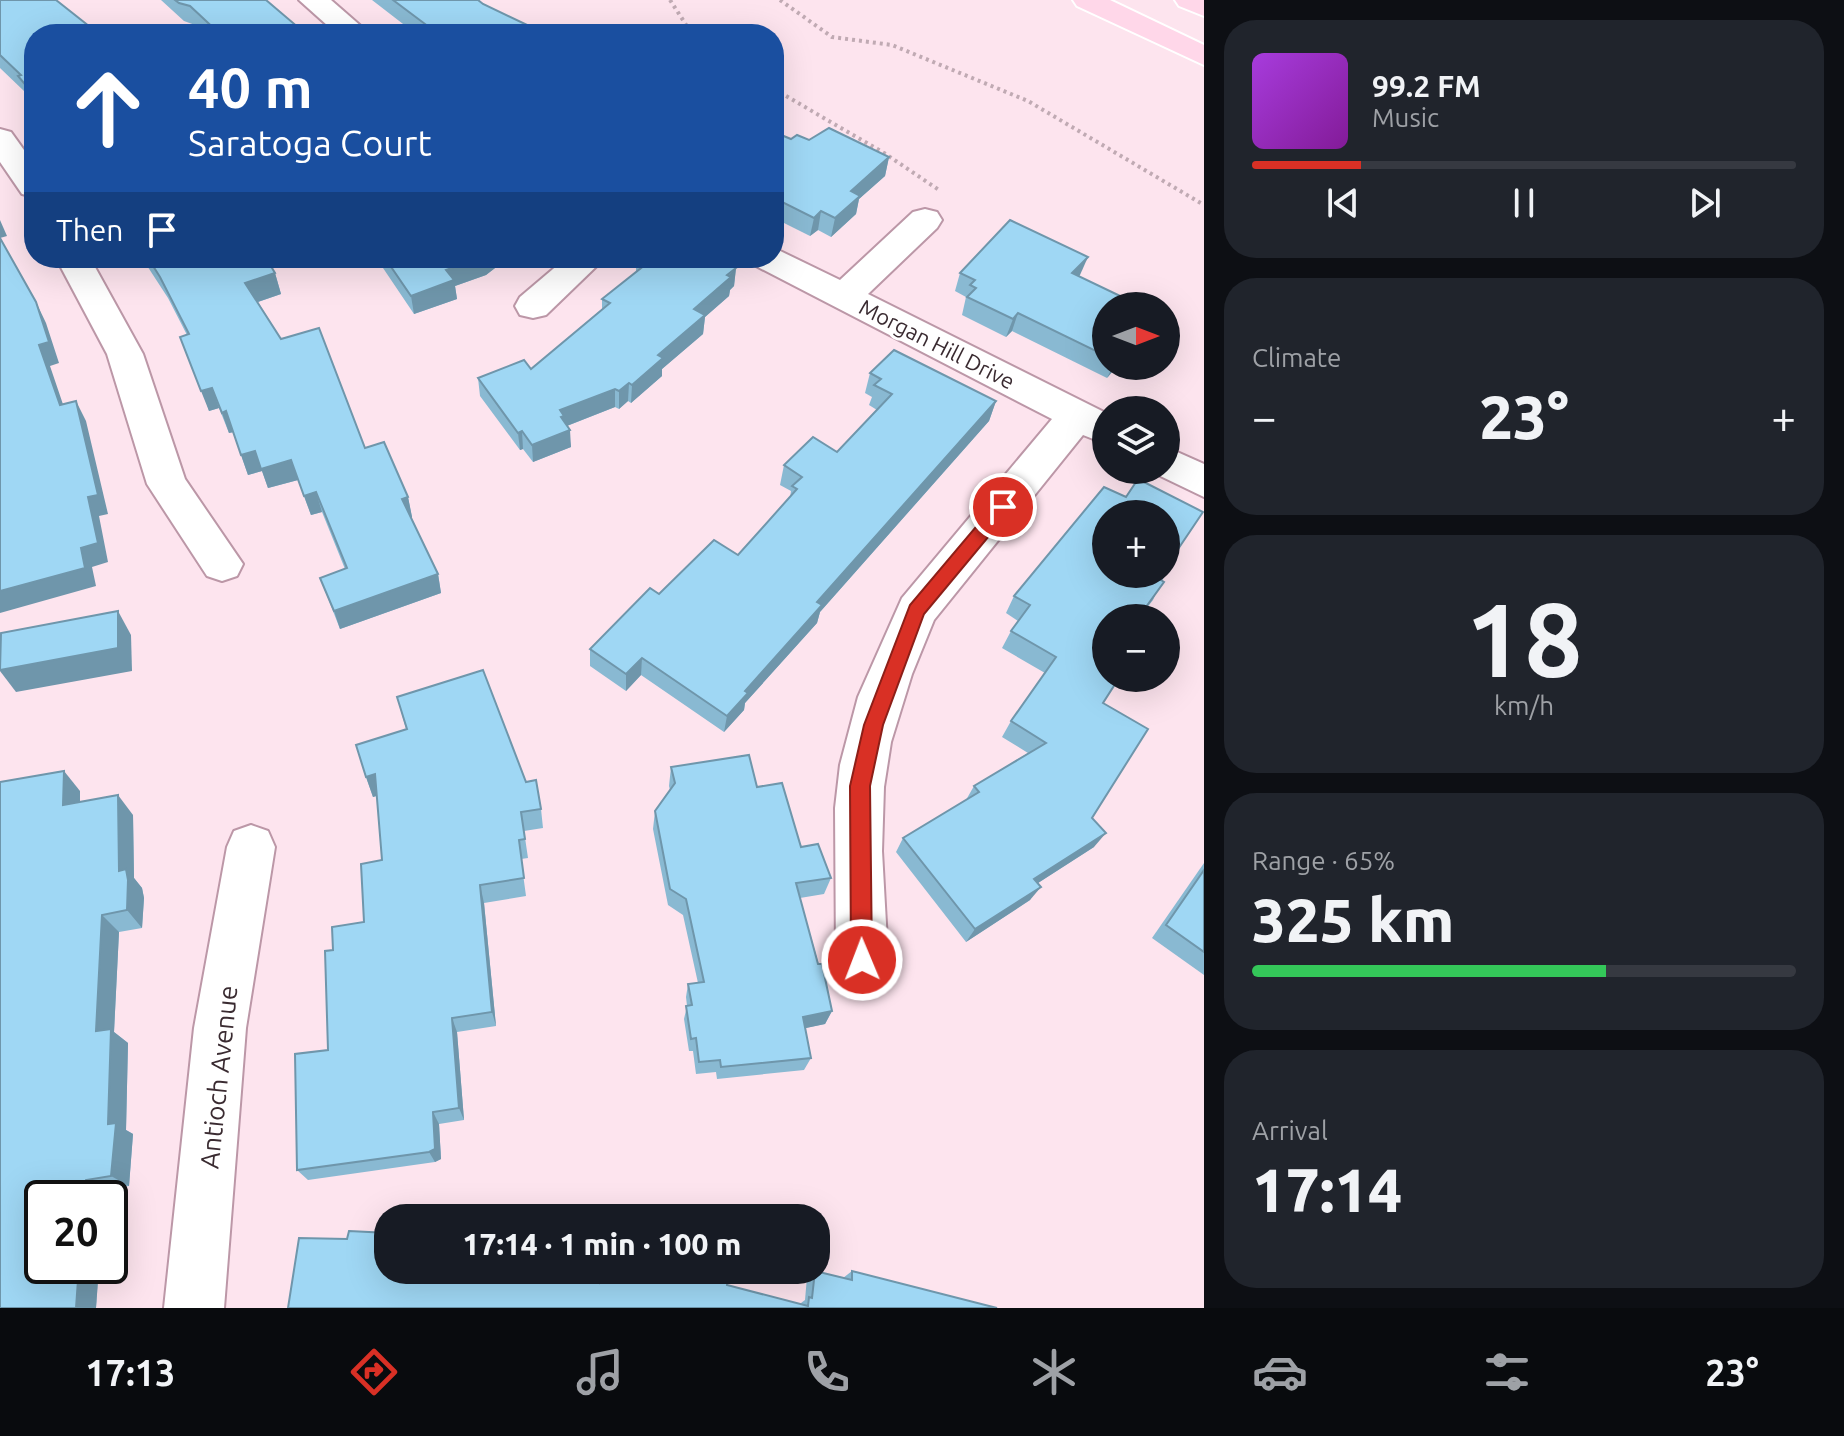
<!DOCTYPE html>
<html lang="en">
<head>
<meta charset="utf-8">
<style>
  :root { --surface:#171b24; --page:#20242c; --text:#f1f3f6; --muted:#9ea1a6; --line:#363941; --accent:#d93025 }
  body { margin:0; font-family:Ubuntu,sans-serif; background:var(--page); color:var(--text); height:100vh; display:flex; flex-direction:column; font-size:30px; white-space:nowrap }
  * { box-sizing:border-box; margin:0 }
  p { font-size:26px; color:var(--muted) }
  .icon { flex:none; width:44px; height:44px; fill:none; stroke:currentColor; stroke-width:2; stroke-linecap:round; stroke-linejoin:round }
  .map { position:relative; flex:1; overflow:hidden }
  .panel { display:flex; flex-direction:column; gap:20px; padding:20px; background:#0d0f14; width:640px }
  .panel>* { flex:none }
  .guide { position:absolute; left:24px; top:24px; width:760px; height:244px; border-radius:32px; box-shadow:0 8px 32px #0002; background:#1a4fa0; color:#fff; overflow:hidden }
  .needle { width:52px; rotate:90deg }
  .controls { position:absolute; left:1092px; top:292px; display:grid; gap:16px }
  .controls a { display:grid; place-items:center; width:88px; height:88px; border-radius:50%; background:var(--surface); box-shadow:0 8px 32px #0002; font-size:40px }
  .speed { position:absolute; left:24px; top:1180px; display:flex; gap:16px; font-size:40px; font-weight:700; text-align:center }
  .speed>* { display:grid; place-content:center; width:104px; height:104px; border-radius:50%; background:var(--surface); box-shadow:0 8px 32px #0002; line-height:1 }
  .speed .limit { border:4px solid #111; border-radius:12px; background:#fff; color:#111 }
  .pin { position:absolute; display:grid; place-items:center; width:68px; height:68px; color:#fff; margin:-34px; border:4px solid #fff; border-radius:50%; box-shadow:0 2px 8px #0007 }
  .me { position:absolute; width:88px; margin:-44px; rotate:359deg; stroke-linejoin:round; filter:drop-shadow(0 0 6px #0008) }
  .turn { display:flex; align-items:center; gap:28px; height:168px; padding:0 32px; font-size:36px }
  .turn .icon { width:104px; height:104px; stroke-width:2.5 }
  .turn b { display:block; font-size:56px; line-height:68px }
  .then { display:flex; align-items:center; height:76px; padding:0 32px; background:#0003; gap:16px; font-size:30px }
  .big { font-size:60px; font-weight:800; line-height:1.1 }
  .panel .card { flex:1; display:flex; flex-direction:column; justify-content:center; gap:12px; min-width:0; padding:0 28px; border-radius:32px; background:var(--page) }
  .panel .dial { align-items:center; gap:0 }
  .dial b { font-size:104px; line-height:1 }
  .song { display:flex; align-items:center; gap:24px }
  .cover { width:96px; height:96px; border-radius:12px; background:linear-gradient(135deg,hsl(280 70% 55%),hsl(290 70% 35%)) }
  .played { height:8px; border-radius:4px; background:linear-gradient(90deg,var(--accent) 20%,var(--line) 20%) }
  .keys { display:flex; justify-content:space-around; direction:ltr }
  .heat { display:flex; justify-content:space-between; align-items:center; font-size:44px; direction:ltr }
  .charge { height:12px; border-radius:6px; background:linear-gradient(90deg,#34c759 65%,var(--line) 0) }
  .trip { position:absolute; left:374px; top:1204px; width:456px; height:80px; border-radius:32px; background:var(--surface); box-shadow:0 8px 32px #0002; font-weight:800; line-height:80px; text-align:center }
  .tab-bar { display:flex; height:128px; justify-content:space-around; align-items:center; background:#090b0e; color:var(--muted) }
  .tab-bar .icon { width:56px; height:56px }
  .tab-bar .active { color:var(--accent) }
  .tab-bar b { font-size:36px; color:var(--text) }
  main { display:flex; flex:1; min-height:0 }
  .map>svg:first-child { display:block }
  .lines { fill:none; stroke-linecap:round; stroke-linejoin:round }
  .minor-casing { stroke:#bc97a7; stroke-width:4 }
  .major-casing { stroke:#fff; stroke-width:4 }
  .path { stroke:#c0aab3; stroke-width:4; stroke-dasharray:3 4; stroke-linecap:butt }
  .minor { fill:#fff; fill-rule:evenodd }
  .major { fill:#ffd7e9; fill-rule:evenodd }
  .wall { fill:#89b9d2 }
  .shaded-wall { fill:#6f96ab }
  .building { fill:#9fd7f4; stroke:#6f96ab; stroke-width:2 }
  .route { fill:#d93025; stroke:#8d1f18; stroke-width:2 }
  .labels { text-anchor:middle; stroke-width:6; stroke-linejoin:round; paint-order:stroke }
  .street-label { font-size:22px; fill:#3a2b31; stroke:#fff }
  .near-street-label { font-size:26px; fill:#3a2b31; stroke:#fff }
</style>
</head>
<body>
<main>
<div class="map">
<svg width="1204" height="1308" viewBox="0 0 1204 1308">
  <rect width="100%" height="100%" fill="#fde4ee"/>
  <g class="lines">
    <defs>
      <g id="minor">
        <polygon points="299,0 331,0 370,34 337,34"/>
        <polygon points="0,129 11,132 34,164 34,197 22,194 0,162"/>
        <polygon points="925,209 937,212 942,220 937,228 868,294 1106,413 1106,444 1083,435 934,620 912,674 891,742 884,787 882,851 888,960 880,978 862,985 844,978 836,960 835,808 840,765 858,697 902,598 1052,419 756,266 751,258 774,258 774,248 840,280 913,212"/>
        <polygon points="56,258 90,258 143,354 185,479 243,564 237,576 222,581 207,576 147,484 107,354"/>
        <polygon points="566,258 605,258 546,315 533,318 520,315 515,306 520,297"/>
        <polygon points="1166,447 1204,464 1204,497 1152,472 1151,470 1166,470"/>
        <polygon points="251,825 268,831 275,847 246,1028 224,1308 164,1308 194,1028 227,847 234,831"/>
      </g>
      <g id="major">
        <polygon points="1073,0 1110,0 1204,45 1204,65 1077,6"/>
        <polygon points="1175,0 1204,0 1204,16 1179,6"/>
      </g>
    </defs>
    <use href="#minor" class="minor-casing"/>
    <use href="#major" class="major-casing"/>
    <g class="path">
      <polyline points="670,0 692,34"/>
      <polyline points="780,0 832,37 892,45 1028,101 1204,205"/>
      <polyline points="774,89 884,153 939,190"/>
    </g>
    <use href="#minor" class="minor"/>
    <use href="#major" class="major"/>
  </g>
  <g class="wall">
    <polygon points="0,0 34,34 34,106 27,97 24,91 0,68"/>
    <polygon points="161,0 266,0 302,34 206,34 195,25 184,21"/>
    <polygon points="372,0 478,0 483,4 546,34 416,34"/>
    <polygon points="774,132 791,139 809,140 889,157 885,176 859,199 856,214 831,237 818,230 810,236 774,218"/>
    <polygon points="142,258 266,258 275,273 281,294 258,302 281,339 365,448 408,497 412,517 411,517 438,574 441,593 340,629 320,578 345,569 322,512 311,515 298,480 268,488 262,471 248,475 233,432 229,433 219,408 209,411 187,335 168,298"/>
    <polygon points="381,258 508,258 486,275 455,286 457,299 414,314 383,268"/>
    <polygon points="636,265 736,268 734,286 730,290 729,296 705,317 703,334 662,369 662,376 631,403 628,401 619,409 615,407 567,426 571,447 533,462 523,449 520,450 480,396 478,378 531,369 602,309 602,299 636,272"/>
    <polygon points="960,273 1080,275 1079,276 1106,306 1106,366 1117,366 1107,378 1012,331 1006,337 962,315 966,297 955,291"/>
    <polygon points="870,373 996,401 989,421 820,612 817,623 745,703 744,710 724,732 641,675 626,691 590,666 590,649 659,594 738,555 790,498 791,491 780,485 784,465 837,452 877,410 869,405 872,397 865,393"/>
    <polygon points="1166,514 1165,574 1153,600 1139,618 1106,618 1103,703 1092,818 1094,847 1038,883 1030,900 966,942 896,852 903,838 966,800 974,786 1028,753 1002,737 1011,721 1045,673 1002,648 1011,631 1018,621 1006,613 1014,596"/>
    <polygon points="397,697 526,782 541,809 543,828 524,831 528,858 521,859 526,896 484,903 496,1026 457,1032 464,1120 439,1124 441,1159 435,1162 308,1180 297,1170 328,1050 333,950 364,922 382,860 377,796 373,797 366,777 406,729"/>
    <polygon points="671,767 757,787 801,847 831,878 824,894 800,898 832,1011 825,1024 805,1028 811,1058 804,1070 717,1079 716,1072 696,1074 693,1051 689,1051 684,1019 687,1006 686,997 688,984 698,983 683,915 668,905 653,829 655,811 670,790 669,786"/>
    <polygon points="80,791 80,802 133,815 134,878 142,888 144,898 142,928 119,932 114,1032 128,1043 126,1130 133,1134 129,1186 105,1189 105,1198 42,1198 42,1266 99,1266 96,1308 0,1308"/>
    <polygon points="1204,863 1204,975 1152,938"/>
    <polygon points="347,1239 388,1270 599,1283 727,1285 801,1305 801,1303 805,1300 807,1277 815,1271 843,1278 852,1271 997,1308 288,1308"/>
  </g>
  <g class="shaded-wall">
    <polygon points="889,157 885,176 859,199 856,214 831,237 835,218 851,191"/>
    <polygon points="821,211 818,230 810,236 814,218"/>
    <polygon points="0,220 7,236 0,238"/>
    <polygon points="1088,257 1080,275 1065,291 1072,273"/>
    <polygon points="480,258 508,258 486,275 455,286 457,299 414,314 411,296 446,270"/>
    <polygon points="736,268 734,286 730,290 729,296 705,317 703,334 662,369 662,376 631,403 632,385 658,355 694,309"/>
    <polygon points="275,273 281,294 252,304 245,283"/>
    <polygon points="36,302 46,323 59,363 50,366 70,425 60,405 39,345"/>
    <polygon points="1018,313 1012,331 1006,337 1013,319"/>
    <polygon points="1113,366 1117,366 1107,378"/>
    <polygon points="629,383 628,401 619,409 619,391"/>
    <polygon points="212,388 219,408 209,411 201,391"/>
    <polygon points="615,389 615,407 564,427 570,430 571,447 533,462 532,445 560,410"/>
    <polygon points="76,401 86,421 108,514 99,516 108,562 92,567 96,586 0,613 0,591 81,548 88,497"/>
    <polygon points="996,401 989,421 820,612 817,623 745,703 744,710 724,732 727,716 745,691 817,602"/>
    <polygon points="226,411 234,432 229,433 222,413"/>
    <polygon points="522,431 523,449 520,450 518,433"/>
    <polygon points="255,451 291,460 298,480 268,488 262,471 248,475 241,455"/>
    <polygon points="316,492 322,512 311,515 304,496"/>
    <polygon points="408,497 412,517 406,519 402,499"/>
    <polygon points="438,574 441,593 340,629 334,611"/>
    <polygon points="118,611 131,635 132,671 16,692 0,671 0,670"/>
    <polygon points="642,658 641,675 626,691 626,674"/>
    <polygon points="64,771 80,791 80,825 63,805"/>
    <polygon points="375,774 382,794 373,797 366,777"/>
    <polygon points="118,795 133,815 134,878 142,888 144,898 142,928 127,910 119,871"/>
    <polygon points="1106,833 1094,847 1024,892 1034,879"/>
    <polygon points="480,885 484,903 496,1026 492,1012"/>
    <polygon points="1041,887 1030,900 966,942 975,929"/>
    <polygon points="102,915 119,932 114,1032 128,1043 126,1130 133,1134 129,1186 111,1176 108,1124 96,1031"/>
    <polygon points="832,1011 825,1024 797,1030 803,1017"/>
    <polygon points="452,1018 457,1032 464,1120 459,1108"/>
    <polygon points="433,1112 439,1124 441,1159 435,1162 429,1152"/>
    <polygon points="86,1180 105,1189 105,1198 85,1198"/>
    <polygon points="79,1266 99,1266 96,1308 76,1308"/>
  </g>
  <g class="building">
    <polygon points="0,0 56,0 99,34 34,34 34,95 18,76 21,75 0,55"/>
    <polygon points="175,0 266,0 299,28 296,29 302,34 220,34 190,6 179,3"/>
    <polygon points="393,0 478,0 483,4 546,34 441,34 433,30"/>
    <polygon points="829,128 889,157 851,191 860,196 835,218 821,211 814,218 774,198 774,132 791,139 797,135 809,140"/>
    <polygon points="1010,220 1088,257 1072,273 1141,306 1106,306 1106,356 1018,313 1013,319 967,297 976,288 970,285 975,280 960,273"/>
    <polygon points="0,238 36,302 49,342 39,345 60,405 76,401 98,495 88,497 98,543 81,548 85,568 0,591"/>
    <polygon points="148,258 266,258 275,273 245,283 281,339 319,328 365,448 384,442 408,497 402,499 438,574 334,611 320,578 347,568 316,492 304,496 291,460 261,469 255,451 241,455 226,411 222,413 212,388 201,391 180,337 189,334 160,277"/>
    <polygon points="385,258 480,258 446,270 454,280 411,296"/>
    <polygon points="645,258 718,258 736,268 727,275 731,277 694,309 705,315 658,355 663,358 632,385 629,383 619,391 615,389 560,410 564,416 561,417 570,430 532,445 522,431 518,433 478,378 524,360 531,369 610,303 602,299 641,268 636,265"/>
    <polygon points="894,350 996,401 817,602 822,605 745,691 748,693 727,716 642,658 626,674 590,649 650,588 659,594 714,540 738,555 797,489 792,486 802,477 784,465 813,437 837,452 892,394 874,385 881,379 870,373"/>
    <polygon points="1138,479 1203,512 1166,567 1166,514 1106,514 1106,574 1165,574 1161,580 1164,582 1138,618 1106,618 1106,678 1119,678 1103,703 1148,729 1092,818 1106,833 1034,879 1041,887 975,929 903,838 979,792 974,786 1046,743 1011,721 1056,657 1011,631 1030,605 1014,596 1104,487 1126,497"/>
    <polygon points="118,611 118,648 0,670 1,633"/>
    <polygon points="483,670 526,782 536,780 541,809 521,812 525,839 519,840 524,878 480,885 492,1012 452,1018 459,1108 433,1112 435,1149 429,1152 297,1170 295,1054 328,1050 325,951 333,950 332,927 364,922 361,864 382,860 375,774 366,777 356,745 407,729 397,697"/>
    <polygon points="749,755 757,787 782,783 801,847 818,844 831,878 796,883 818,964 822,964 832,1011 803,1017 811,1058 721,1067 720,1060 699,1062 696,1038 691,1039 686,1006 692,1005 688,984 704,982 686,899 670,889 655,811 675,783 671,767"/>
    <polygon points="64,771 63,805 118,795 119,871 126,869 128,880 127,910 102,915 96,1031 111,1029 108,1124 116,1123 111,1176 86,1180 85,1198 42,1198 42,1266 79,1266 76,1308 0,1308 0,782"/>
    <polygon points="1204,870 1204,952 1166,925"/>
    <polygon points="349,1231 388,1233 388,1270 522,1270 599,1283 601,1270 708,1270 728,1273 727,1285 808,1306 809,1297 812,1298 815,1271 852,1280 852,1271 997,1308 288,1308 299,1238 347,1239"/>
  </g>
  <polygon class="route" points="1003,501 1009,502 1011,507 1009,512 924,614 883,725 870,786 872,960 869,967 862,970 854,967 851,960 850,786 864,725 910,605 997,502"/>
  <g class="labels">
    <g class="street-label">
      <text transform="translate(937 344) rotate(27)" y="8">Morgan Hill Drive</text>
    </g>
    <g class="near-street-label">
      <text transform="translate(219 1077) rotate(-84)" y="9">Antioch Avenue</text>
    </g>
  </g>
</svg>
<div class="controls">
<a><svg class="needle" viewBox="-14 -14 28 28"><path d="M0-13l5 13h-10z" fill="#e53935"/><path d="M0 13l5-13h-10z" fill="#9ea1a6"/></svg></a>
<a><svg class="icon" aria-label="layers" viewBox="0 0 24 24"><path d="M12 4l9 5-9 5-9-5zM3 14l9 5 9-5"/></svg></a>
<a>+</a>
<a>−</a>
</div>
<div class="speed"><div class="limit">20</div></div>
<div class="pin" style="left:1003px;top:507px;background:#d93025"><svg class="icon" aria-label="arrive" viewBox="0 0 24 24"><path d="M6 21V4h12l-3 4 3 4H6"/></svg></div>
<svg class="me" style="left:862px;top:960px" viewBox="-20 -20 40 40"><circle r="17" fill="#d93025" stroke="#fff" stroke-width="3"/><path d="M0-11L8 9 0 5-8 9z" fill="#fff"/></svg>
<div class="trip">17:14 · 1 min · 100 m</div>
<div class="guide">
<div class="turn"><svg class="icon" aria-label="ahead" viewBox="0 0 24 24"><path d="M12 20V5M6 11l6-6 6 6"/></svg><div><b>40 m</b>Saratoga Court</div></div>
<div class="then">Then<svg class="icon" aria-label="arrive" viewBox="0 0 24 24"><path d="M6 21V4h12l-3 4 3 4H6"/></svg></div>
</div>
</div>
<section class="panel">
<div class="card">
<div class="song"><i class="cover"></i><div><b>99.2 FM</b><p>Music</p></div></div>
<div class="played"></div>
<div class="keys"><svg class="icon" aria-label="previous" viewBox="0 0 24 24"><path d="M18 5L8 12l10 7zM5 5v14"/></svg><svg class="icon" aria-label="pause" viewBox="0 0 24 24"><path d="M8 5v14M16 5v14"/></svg><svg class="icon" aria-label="next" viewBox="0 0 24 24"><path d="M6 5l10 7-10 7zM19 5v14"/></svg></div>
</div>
<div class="card"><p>Climate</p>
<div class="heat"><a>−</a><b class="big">23°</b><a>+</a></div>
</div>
<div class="card dial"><b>18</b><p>km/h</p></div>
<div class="card"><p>Range · 65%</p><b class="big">325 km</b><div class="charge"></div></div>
<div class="card"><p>Arrival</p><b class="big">17:14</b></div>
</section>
</main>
<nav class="tab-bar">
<b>17:13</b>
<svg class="icon active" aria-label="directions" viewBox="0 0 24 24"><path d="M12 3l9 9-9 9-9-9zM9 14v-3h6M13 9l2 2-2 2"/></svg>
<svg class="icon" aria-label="music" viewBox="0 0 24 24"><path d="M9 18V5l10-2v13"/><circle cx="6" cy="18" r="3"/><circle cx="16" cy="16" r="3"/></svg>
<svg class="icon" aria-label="phone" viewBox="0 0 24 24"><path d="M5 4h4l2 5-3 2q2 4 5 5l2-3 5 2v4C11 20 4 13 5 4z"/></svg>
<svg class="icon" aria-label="climate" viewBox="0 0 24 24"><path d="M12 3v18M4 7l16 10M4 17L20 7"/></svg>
<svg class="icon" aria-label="car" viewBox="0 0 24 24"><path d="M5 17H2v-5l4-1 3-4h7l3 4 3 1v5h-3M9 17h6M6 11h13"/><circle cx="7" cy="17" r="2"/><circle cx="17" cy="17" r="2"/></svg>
<svg class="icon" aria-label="filters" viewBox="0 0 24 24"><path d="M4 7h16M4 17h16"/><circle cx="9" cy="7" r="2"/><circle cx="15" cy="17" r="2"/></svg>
<b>23°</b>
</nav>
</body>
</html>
